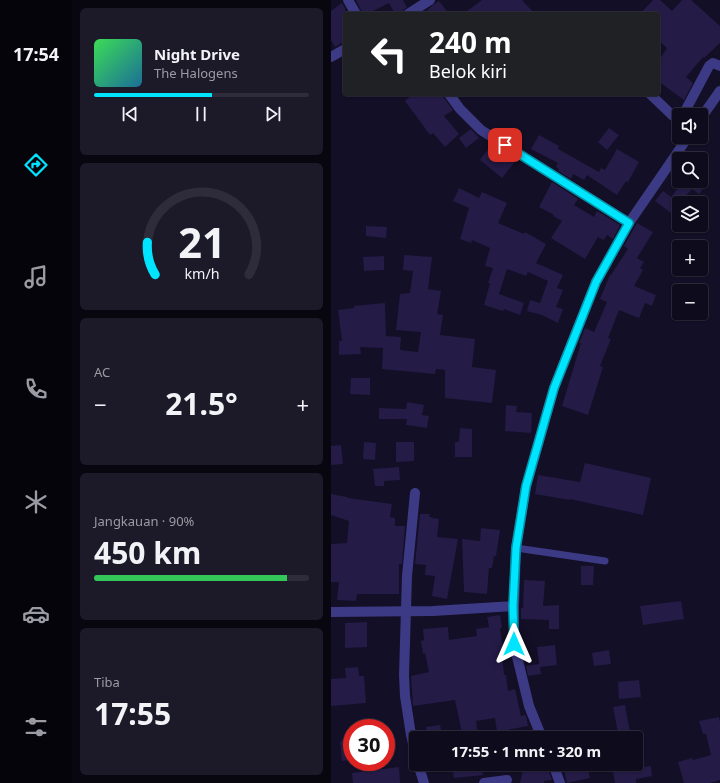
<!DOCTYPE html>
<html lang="id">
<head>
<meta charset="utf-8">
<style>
  :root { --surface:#0e0b1c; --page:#1c1929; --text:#f1f3f6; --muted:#9b9ba3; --line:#2e2b3b; --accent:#00e5ff }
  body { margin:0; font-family:"Noto Sans",sans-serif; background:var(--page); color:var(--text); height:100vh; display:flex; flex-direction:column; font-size:15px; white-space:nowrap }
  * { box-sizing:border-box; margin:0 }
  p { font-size:13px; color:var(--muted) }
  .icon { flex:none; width:22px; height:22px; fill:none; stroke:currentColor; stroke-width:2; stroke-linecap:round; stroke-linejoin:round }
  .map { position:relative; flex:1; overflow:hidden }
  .sheet { display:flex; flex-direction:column; gap:8px; padding:8px; background:#08060f; width:259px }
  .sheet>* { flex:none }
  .top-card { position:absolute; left:12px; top:12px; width:317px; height:84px; border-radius:4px; box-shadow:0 1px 3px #0004,0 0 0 1px var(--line); background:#202124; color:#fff; overflow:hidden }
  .fabs { position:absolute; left:341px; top:108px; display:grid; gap:8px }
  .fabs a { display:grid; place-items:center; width:36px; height:36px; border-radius:4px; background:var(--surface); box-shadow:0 1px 3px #0004,0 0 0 1px var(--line); font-size:20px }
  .speed { position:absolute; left:12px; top:719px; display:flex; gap:8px; font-size:20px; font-weight:700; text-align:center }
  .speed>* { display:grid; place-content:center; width:52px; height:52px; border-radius:50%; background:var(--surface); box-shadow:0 1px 3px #0004,0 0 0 1px var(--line); line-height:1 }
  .speed .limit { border:6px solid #d22; background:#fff; color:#111 }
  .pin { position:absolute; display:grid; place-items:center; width:34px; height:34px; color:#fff; margin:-17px; border-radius:8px; box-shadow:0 2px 6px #0006 }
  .me { position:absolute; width:44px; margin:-22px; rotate:0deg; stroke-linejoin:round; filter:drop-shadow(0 0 3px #0008) }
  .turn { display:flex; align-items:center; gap:14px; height:84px; padding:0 20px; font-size:18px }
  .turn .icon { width:52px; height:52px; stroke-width:2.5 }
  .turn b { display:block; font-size:28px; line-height:34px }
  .big { font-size:30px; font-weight:700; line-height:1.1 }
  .sheet .card { flex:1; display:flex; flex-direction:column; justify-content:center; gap:6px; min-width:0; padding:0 14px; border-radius:6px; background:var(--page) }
  .sheet .dial { align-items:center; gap:0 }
  .dial svg { height:104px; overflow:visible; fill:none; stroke:var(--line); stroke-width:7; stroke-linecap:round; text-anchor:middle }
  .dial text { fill:var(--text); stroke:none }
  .song { display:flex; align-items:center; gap:12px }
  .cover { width:48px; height:48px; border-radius:6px; background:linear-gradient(135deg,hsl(130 70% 55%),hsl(200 70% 35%)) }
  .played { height:4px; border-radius:2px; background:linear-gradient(90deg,var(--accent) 55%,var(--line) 55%) }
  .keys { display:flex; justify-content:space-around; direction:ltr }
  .heat { display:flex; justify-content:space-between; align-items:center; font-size:22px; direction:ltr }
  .charge { height:6px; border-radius:3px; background:linear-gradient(90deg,#34c759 90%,var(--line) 0) }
  .trip { position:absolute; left:78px; top:731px; width:234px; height:40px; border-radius:4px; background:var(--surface); box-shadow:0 1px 3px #0004,0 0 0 1px var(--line); font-weight:700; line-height:40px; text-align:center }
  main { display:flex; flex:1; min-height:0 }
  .dock { display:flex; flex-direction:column; width:72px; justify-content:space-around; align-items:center; background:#06040b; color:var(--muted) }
  .dock .icon { width:28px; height:28px }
  .dock .active { color:var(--accent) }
  .dock b { font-size:18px; color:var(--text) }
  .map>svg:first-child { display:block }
  .building { fill:#241b47 }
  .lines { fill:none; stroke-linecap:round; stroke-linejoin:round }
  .service { stroke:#3d3a85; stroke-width:7 }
  .minor { stroke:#3d3a85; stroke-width:10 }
  .tertiary { stroke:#3d3a85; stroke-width:10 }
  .route-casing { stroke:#0095a6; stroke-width:10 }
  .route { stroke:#00e5ff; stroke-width:7 }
</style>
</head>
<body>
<main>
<nav class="dock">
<b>17:54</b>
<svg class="icon active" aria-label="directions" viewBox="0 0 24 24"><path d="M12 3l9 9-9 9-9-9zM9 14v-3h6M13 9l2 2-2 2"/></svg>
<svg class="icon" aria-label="music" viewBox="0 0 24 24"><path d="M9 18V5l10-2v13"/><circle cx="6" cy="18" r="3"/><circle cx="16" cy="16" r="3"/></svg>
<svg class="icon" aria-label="phone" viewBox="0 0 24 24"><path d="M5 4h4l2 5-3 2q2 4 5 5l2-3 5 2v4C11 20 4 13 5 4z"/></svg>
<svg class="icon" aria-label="climate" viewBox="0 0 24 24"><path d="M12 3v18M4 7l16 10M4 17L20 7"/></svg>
<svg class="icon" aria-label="car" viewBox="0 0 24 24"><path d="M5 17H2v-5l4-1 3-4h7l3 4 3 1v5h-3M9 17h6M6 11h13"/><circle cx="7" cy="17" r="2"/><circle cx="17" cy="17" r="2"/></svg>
<svg class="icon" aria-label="filters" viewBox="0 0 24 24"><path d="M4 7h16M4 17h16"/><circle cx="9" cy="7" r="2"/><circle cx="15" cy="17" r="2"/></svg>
</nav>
<section class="sheet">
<div class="card">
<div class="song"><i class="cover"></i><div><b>Night Drive</b><p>The Halogens</p></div></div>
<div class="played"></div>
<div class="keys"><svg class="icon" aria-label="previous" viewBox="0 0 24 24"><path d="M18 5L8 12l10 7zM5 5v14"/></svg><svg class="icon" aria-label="pause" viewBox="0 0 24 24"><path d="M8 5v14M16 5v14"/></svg><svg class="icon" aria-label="next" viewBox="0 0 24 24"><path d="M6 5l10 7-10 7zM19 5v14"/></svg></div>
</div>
<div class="card dial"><svg viewBox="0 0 100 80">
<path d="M14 69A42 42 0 1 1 86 69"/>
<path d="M14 69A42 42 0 0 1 8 44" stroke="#00e5ff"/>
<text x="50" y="56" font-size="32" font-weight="700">21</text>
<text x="50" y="72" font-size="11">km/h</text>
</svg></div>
<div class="card"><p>AC</p>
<div class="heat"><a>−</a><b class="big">21.5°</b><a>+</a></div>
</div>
<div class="card"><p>Jangkauan · 90%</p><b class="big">450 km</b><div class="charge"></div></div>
<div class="card"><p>Tiba</p><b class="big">17:55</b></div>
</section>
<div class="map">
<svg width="389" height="783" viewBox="0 0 389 783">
  <rect width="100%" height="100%" fill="#130f26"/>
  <g class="building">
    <polygon points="25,0 72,0 76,7 71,11 71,14 64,14 58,3 36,14 32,14"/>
    <polygon points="151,0 191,0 204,14 132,14"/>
    <polygon points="322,0 329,0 341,11 351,0 360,0 389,26 389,43 373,58 372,57 355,77 362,83 353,100 327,81 327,62 336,48 327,40 327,14 309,14"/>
    <polygon points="108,1 118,14 92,14 102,5"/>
    <polygon points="11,3 14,8 14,41 4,47 0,40 0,11"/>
    <polygon points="82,94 112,94 113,98 122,110 113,116 128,134 114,147 102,133 99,135 74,101"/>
    <polygon points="278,128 288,135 276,150 267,142"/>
    <polygon points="140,129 148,138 135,148 128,138"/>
    <polygon points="208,135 228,146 227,149 268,172 270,168 274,170 286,149 308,162 297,182 295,181 286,195 256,175 253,180 242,174 240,179 227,171 228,169 225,167 227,163 200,149"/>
    <polygon points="160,145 183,163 171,178 149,160"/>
    <polygon points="351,181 378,181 368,194 361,189 348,203 348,219 324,201 332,191 340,197 352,182"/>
    <polygon points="221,182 247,199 243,205 263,217 266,211 289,225 282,239 276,235 273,240 267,237 254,259 220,238 231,221 222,216 223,215 208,207"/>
    <polygon points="128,188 148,198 151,192 176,203 167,223 193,234 194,232 215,244 205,263 232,275 226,288 232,290 225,307 232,309 227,323 211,315 196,311 199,300 209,303 217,281 197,272 195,276 176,269 168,294 193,303 189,315 173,309 172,311 153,305 159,283 157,283 162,268 154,266 159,248 141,240 140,243 129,239 138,208 122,201"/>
    <polygon points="306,223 322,232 306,258 313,262 309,268 312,270 303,286 325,295 321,306 314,303 308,318 288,310 277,338 280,339 269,366 272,367 257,415 231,406 250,343 248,343 254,328 263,332 276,302 269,299 279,275 280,275 297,249 293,246"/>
    <polygon points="35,226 56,227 55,238 35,236"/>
    <polygon points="73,255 101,257 97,289 110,291 106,314 112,315 109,335 144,339 141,367 165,370 161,403 114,398 114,370 105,369 104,374 51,369 52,348 29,347 30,354 8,355 8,341 11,341 7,310 23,308 23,306 54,303 55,336 70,337 69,350 87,352 90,332 65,330 69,294 79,293 82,271 72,270"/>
    <polygon points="53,256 53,270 33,271 32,257"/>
    <polygon points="20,378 39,378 39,395 19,394"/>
    <polygon points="76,402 93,405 91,415 98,416 96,428 75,425 76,419 48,419 48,408 75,409"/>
    <polygon points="175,405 186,406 185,412 201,413 200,433 174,431"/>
    <polygon points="129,428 141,429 141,457 124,457 124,442 128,442"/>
    <polygon points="33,442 45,443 44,460 32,459"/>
    <polygon points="65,442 83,442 83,461 65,462"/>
    <polygon points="10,445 12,464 0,465 0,446"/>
    <polygon points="254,463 320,478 312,515 239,499 239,500 204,494 207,475 249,482"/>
    <polygon points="68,467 69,480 53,481 53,486 44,486 42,469"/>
    <polygon points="0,494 16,497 17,498 61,504 59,517 64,518 64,526 74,526 71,564 68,564 68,594 26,594 25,601 6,600 8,582 0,582 0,544 16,543 18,521 0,515"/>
    <polygon points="89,514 99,514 98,517 108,519 106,537 127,539 116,599 101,596 104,576 94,575 95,565 84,564"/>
    <polygon points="150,528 169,530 165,556 163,556 161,568 158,568 156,594 133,592 131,539 149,541"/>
    <polygon points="250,566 263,566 262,585 250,585"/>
    <polygon points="193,580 214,581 212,606 228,605 228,629 218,629 218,620 190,619 190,608 192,608"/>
    <polygon points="350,601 353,619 312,625 309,606"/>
    <polygon points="169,615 171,628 169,628 172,652 171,653 173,675 175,675 177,691 184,689 190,716 195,715 197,726 166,732 164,718 145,721 147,738 132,738 124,700 82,706 80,676 98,672 94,653 92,654 90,641 93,640 92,629 117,627 118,640 146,636 145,629 158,627 156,617"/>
    <polygon points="36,622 36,647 14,648 14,623"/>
    <polygon points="224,645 226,665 209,667 210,674 197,676 195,666 208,664 206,647"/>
    <polygon points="278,650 280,664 263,666 261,653"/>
    <polygon points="27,667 28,676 33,676 35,703 0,706 0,679 15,678 14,668"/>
    <polygon points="308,680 310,697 288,699 287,682"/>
    <polygon points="294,705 300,738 288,738 282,707"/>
    <polygon points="388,717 389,722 389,780 379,783 353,783 347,762 361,758 362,760 380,755 375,734 372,734 368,721"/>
    <polygon points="109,725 112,738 96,738 95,727"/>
    <polygon points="21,740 21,760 11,761 9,741"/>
    <polygon points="121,764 150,764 152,775 123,778"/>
    <polygon points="256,765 259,778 236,783 233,770"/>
    <polygon points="193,766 211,770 217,769 221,780 213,781 213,783 189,783"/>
    <polygon points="320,766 321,776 305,779 305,783 284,783 282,771"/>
    <polygon points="68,767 69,783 22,783 21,773"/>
  </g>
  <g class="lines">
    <polyline class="service" points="185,548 274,561"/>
    <g class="minor">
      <polyline points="17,0 25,14"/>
      <polyline points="118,94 129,109 150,130 298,223"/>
      <polyline points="319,94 342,116 348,118"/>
      <polyline points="352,115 378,66 382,63 389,66"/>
      <polyline points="370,118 389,91"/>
      <polyline points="84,493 76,576 73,675 74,696 80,735 85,756"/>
      <polyline points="0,612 102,611 183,606"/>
      <polyline points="211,738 198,706 183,644 183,606 185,548 195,487 223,388 265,282 298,223 357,137"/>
      <polyline points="87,764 93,783"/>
      <polyline points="222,764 229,783"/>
      <polyline points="153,783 176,780"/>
    </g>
    <g class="tertiary">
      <polyline points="77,14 99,0"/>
      <polyline points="0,57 14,49"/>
    </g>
  </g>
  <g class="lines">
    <defs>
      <polyline id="route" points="174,145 298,223 265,282 223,388 195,486 185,548 182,606 183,644"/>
    </defs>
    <use href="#route" class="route-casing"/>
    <use href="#route" class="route"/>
  </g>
</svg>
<div class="fabs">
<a><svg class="icon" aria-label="sound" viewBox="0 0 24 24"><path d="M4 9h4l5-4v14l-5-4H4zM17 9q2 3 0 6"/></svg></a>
<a><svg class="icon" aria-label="search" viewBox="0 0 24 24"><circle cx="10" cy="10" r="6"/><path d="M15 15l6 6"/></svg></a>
<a><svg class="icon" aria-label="layers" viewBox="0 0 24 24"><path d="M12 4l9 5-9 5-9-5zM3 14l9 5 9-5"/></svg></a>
<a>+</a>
<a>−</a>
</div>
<div class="speed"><div class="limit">30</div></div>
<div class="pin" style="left:174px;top:145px;background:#d93025"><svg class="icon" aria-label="arrive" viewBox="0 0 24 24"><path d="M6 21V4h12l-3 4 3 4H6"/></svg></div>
<svg class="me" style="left:183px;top:644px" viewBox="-20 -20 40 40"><path d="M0-17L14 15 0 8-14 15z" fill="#00e5ff" stroke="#fff" stroke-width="4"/></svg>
<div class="trip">17:55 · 1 mnt · 320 m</div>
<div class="top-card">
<div class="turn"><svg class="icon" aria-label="left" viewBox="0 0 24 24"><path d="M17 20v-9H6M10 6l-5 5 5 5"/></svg><div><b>240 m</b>Belok kiri</div></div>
</div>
</div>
</main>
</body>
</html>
